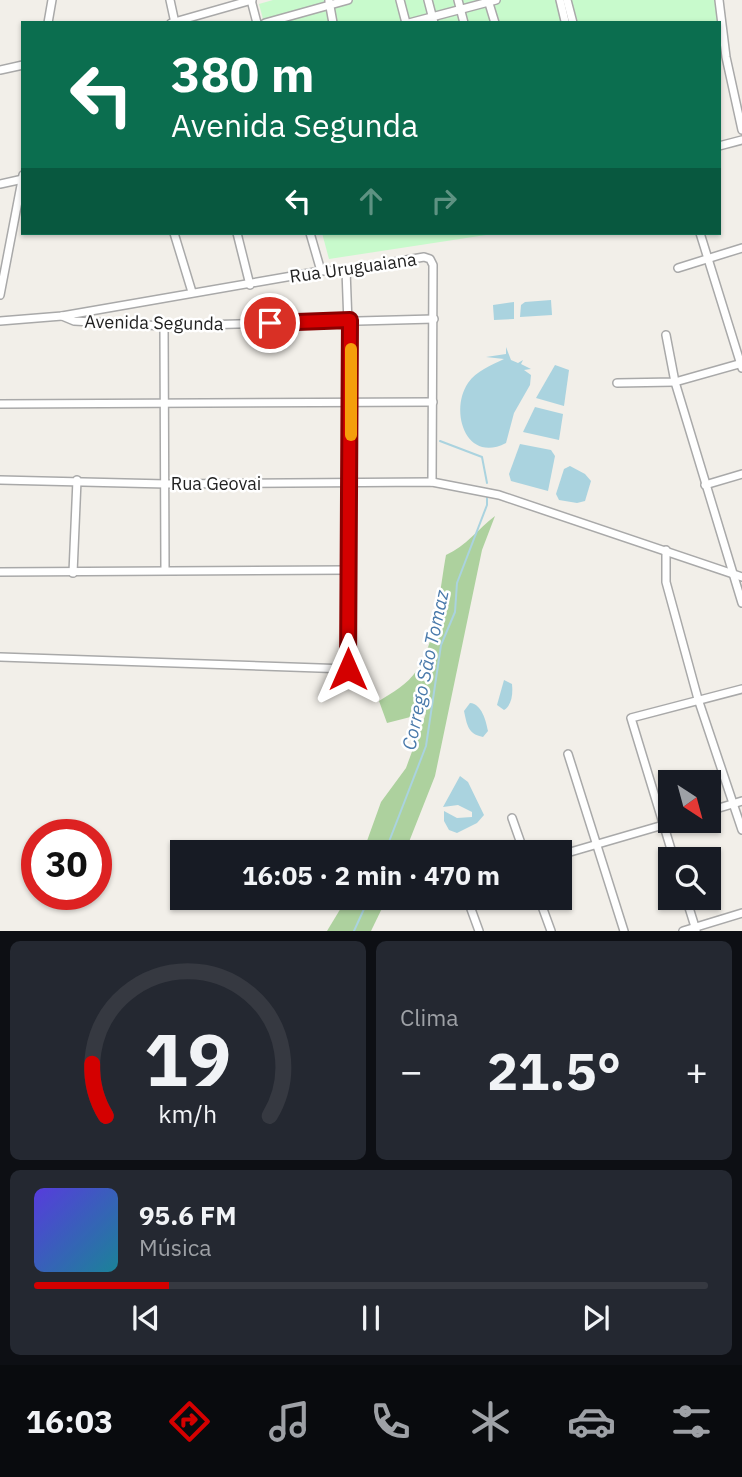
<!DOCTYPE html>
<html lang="pt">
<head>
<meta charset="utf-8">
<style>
  :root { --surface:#171b24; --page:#242831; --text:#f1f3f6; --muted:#9ea1a6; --line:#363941; --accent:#d40000 }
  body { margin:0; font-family:"IBM Plex Sans",sans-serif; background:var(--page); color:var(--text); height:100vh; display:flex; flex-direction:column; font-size:26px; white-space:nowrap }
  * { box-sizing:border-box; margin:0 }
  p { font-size:23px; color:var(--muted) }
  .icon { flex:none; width:38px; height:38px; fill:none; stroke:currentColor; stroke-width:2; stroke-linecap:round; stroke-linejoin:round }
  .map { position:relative; height:931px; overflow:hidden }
  .sheet { display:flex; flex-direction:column; gap:10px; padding:10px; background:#0d0f14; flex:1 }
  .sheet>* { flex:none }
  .banner { position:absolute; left:21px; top:21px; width:700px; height:214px; border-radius:0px; box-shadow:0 2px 5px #0004; background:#0b6e4f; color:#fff; overflow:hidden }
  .needle { width:46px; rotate:144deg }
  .controls { position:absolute; left:658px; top:770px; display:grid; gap:14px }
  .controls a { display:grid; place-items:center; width:63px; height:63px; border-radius:0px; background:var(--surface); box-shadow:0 2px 5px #0004; font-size:35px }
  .speed { position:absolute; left:21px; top:819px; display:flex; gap:14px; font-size:35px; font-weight:700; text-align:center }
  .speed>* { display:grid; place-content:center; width:91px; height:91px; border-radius:50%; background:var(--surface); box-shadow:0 2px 5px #0004; line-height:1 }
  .speed .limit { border:10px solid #d22; background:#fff; color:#111 }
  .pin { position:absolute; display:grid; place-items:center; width:60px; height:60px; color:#fff; margin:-30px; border:4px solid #fff; border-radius:50%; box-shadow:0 2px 7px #0007 }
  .me { position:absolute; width:77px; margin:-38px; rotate:0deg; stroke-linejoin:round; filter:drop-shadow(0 0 5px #0008) }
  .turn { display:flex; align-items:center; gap:24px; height:147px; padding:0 35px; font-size:32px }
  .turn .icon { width:91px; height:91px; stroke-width:2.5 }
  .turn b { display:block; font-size:49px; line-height:60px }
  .lanes { display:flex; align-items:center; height:66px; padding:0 35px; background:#0003; justify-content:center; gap:35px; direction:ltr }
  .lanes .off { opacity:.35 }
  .big { font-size:52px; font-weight:700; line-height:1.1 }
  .sheet .card { flex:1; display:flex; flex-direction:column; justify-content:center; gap:10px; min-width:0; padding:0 24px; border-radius:10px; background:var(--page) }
  .sheet .dial { align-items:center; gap:0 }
  .dial svg { height:182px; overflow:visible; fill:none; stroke:var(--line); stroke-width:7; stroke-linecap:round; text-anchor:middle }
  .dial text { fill:var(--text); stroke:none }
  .song { display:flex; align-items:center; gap:21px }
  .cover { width:84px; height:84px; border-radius:10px; background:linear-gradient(135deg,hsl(250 70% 55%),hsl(190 70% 35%)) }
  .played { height:7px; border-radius:4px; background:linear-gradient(90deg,var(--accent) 20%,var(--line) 20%) }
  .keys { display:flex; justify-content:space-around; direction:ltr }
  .heat { display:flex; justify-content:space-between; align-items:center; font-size:38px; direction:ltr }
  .sheet .tiles { flex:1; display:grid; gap:10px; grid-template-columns:1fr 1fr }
  .card:last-child { grid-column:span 2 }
  .trip { position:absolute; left:170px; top:840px; width:402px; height:70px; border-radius:0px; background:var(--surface); box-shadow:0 2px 5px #0004; font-weight:700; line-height:70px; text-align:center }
  .dock { display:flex; height:112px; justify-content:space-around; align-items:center; background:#090b0e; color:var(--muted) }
  .dock .icon { width:49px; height:49px }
  .dock .on { color:var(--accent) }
  .dock b { font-size:32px; color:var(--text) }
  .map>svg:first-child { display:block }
  .forest { fill:#add19e }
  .park { fill:#c8facc }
  .water { fill:#aad3df }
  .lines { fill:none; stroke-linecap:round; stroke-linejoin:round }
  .stream { stroke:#aad3df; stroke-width:2 }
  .minor-casing { stroke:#a9a9a9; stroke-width:10 }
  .minor { stroke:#fff; stroke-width:7 }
  .route-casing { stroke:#8a0000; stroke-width:18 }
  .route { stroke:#d40000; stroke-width:12 }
  .slow { stroke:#f59e0b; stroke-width:12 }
  .labels { text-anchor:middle; stroke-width:5; stroke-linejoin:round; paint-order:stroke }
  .street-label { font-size:18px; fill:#222; stroke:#fff }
  .water-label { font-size:19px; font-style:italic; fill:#4a7aab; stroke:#fff }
</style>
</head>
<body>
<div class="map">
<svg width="742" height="931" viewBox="0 0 742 931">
  <rect width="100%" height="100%" fill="#f2efe9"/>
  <g class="forest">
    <path d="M495 516 482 550 435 776 405 852H363L381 802 406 768 426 713 387 723 379 701C393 692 407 685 417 670 436 644 440 587 446 555 466 546 478 529 495 516Z"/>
    <polygon points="347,898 387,898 371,931 327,931"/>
  </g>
  <g class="park">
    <polygon points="273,0 715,0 718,23 264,23 259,4"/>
    <polygon points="322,233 499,233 329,259"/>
  </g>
  <g class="water">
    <polygon points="551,300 552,315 520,317 521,305 525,302"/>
    <polygon points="514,302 514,319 494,320 493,305"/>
    <path d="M506 347 511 360 518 363 523 360 521 364 531 369 524 370 531 375 530 385 514 413 506 443C466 464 449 411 468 383 476 371 492 365 504 359L486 357 506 354Z"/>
    <polygon points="555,365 569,370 564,406 536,398"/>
    <polygon points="535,407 563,414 559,440 523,432"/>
    <polygon points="520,444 551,450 555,456 548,491 511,481 509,474"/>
    <polygon points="570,466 585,474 591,481 585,501 577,503 559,500 556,494 564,469"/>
    <path d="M504 680 512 684C513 694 512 705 504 710L497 705Z"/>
    <path d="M470 703C482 704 486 721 488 731L483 737C468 734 467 725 464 711Z"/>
    <polygon points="460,776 468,782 484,815 477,823 457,833 449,830 444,821 444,811 457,818 472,817 472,812 458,805 443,807"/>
  </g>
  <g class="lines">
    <g class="stream">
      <polyline points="440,441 482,457 487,483"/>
      <polyline points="385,852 426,746 441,645 455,612 457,583 487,505 487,496"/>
      <polyline points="354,931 369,898"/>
    </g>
    <defs>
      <g id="minor">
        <polyline points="170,0 175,23"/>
        <polyline points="251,0 257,23"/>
        <polyline points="400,0 406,23"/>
        <polyline points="428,0 434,23"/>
        <polyline points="458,0 464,23"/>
        <polyline points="488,0 495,23"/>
        <polyline points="560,0 565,21"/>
        <polyline points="567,0 573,23"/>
        <polyline points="719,0 726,57 742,130"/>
        <polyline points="329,1 333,23"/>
        <polyline points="48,23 52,0"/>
        <polyline points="171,23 252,0"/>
        <polyline points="265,23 348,0"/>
        <polyline points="409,23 496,0"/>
        <polyline points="0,70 23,65"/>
        <polyline points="719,146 742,140"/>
        <polyline points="0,184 23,179"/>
        <polyline points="174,233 192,292"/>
        <polyline points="237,233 250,285"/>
        <polyline points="310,233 321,271"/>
        <polyline points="700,233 742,368"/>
        <polyline points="678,268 742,248"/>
        <polyline points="0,295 23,175"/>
        <polyline points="62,316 74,321 164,326 434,319"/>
        <polyline points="0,321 62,316 321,271 346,270 424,257 430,259 433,265 432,482"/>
        <polyline points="164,326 165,569"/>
        <polyline points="666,335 675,382 742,603"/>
        <polyline points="617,383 675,382 742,363"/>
        <polyline points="0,404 433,402"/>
        <polyline points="0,480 166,484 432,482 499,495 742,577"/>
        <polyline points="705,485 742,474"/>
        <polyline points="666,550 666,582 698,699 742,830"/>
        <polyline points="0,572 348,570"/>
        <polyline points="73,573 77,480"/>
        <polyline points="0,657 348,669 351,404 346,270"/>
        <polyline points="568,754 624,931"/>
        <polyline points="709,811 742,801"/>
        <polyline points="512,818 524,852"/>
        <polyline points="560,855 677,821"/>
        <polyline points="674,859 631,718 742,689"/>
        <polyline points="467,898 479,931"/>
        <polyline points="539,898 551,931"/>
        <polyline points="686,898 696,930"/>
        <polyline points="683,931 742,913"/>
      </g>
    </defs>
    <use href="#minor" class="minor-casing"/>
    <use href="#minor" class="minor"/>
  </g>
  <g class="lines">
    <defs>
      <polyline id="route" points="270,323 350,320 348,669"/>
    </defs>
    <use href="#route" class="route-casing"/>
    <use href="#route" class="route"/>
    <polyline class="slow" points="351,349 351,435"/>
  </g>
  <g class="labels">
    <g class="street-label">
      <text transform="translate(353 268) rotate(-8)" y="6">Rua Uruguaiana</text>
      <text transform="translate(154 323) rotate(1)" y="6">Avenida Segunda</text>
      <text x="216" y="490">Rua Geovai</text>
    </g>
    <g class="water-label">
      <text transform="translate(425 670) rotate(-78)" y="7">Corrego São Tomaz</text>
    </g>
  </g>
</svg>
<div class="controls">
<a><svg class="needle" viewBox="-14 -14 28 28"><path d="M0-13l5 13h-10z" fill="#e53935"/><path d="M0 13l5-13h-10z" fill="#9ea1a6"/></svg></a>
<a><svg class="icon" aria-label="search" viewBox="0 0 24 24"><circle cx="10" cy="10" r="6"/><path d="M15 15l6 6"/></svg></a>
</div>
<div class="speed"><div class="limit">30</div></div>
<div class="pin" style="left:270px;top:323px;background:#d93025"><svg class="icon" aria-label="arrive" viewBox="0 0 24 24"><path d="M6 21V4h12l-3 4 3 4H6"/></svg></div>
<svg class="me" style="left:348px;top:669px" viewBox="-20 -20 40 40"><path d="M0-17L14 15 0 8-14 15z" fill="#d40000" stroke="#fff" stroke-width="4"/></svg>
<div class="trip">16:05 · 2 min · 470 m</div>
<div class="banner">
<div class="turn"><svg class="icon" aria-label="left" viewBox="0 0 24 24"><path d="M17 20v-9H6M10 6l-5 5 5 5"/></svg><div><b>380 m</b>Avenida Segunda</div></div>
<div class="lanes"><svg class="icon" aria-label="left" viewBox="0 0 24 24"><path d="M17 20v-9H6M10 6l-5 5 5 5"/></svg><svg class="icon off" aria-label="ahead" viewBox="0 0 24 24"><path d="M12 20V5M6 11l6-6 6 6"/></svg><svg class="icon off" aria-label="right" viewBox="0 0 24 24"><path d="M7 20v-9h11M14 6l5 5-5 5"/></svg></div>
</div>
</div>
<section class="sheet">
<div class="tiles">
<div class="card dial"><svg viewBox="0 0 100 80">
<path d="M14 69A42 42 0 1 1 86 69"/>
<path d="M14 69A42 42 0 0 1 8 46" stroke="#d40000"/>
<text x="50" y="56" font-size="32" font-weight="700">19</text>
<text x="50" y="72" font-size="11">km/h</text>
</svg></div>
<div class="card"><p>Clima</p>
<div class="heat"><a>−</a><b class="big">21.5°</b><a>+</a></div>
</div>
<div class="card">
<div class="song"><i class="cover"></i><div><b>95.6 FM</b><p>Música</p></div></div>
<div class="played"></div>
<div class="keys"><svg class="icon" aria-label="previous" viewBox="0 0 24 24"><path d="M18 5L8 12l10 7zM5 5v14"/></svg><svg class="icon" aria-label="pause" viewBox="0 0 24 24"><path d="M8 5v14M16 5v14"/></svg><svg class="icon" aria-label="next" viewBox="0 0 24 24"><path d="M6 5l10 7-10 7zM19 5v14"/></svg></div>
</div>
</div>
</section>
<nav class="dock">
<b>16:03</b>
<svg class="icon on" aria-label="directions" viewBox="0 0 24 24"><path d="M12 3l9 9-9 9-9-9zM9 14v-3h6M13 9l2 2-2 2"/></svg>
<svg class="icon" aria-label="music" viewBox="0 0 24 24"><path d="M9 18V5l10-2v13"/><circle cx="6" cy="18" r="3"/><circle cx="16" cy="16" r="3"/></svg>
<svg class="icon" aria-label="phone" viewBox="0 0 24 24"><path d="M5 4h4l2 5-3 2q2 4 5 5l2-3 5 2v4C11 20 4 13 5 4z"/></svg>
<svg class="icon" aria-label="climate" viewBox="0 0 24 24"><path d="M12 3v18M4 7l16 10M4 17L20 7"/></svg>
<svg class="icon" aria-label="car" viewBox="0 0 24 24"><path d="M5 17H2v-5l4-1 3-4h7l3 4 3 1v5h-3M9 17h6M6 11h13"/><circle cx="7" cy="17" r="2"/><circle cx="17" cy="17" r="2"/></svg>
<svg class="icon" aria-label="filters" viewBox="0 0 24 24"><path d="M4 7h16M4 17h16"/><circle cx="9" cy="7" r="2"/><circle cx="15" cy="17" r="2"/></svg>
</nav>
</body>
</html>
